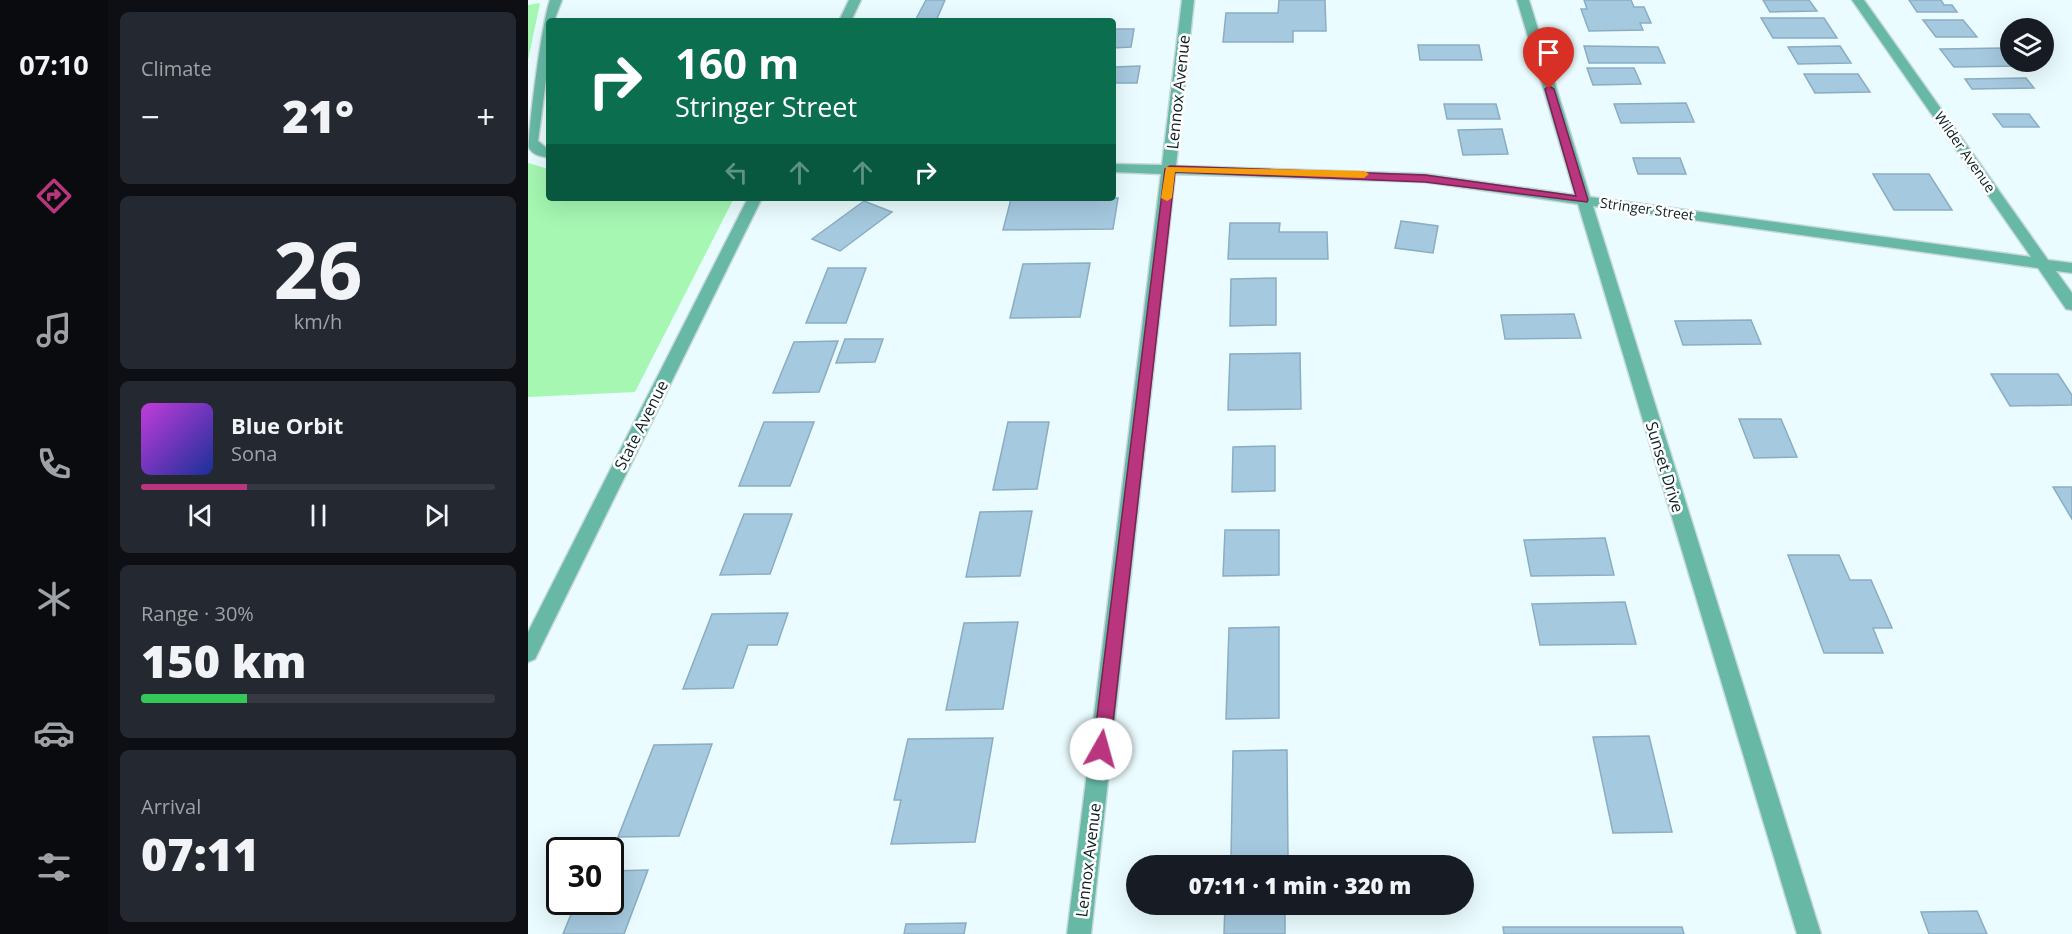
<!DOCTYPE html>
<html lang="en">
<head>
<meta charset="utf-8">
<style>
  :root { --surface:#171b24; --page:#242831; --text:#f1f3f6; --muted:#9ea1a6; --line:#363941; --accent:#b9367e }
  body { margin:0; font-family:"Open Sans",sans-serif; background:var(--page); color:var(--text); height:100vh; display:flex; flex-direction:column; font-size:22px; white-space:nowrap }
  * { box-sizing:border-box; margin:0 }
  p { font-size:20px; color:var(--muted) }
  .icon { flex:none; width:33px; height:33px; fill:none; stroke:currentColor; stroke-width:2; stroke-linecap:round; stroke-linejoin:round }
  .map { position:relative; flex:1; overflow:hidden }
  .side { display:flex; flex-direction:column; gap:12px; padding:12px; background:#0d0f14; width:420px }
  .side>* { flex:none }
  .guide { position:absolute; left:18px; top:18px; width:570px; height:183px; border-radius:6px; box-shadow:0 6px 24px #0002; background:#0b6e4f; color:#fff; overflow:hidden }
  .fabs { position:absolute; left:1472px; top:18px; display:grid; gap:12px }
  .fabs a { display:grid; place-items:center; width:54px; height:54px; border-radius:50%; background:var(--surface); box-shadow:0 6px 24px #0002; font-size:30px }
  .speed { position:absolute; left:18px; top:837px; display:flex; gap:12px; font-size:30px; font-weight:700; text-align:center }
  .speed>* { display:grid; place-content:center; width:78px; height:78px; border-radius:50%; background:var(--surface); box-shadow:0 6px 24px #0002; line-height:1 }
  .speed .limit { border:3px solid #111; border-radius:9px; background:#fff; color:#111 }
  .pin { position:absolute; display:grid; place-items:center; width:51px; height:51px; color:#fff; margin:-62px -26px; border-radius:50% 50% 50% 0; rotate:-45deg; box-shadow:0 0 6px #0007 }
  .pin .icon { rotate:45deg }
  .me { position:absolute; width:66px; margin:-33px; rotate:7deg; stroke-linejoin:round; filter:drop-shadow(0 0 4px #0008) }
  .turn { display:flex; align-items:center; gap:21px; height:126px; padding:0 30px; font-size:27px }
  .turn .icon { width:78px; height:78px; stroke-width:2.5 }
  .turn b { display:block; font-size:42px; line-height:51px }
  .lanes { display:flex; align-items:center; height:57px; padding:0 30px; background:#0003; justify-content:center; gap:30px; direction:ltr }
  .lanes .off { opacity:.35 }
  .big { font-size:45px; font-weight:800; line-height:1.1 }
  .side .card { flex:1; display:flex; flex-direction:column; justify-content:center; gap:9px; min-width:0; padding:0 21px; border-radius:9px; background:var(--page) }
  .side .dial { align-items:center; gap:0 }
  .dial b { font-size:78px; line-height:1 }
  .song { display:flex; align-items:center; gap:18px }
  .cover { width:72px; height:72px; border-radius:9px; background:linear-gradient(135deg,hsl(290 70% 55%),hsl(230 70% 35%)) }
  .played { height:6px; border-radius:3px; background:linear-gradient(90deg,var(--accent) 30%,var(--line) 30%) }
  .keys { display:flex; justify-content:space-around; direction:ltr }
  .heat { display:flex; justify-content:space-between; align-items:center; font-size:33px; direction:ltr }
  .charge { height:9px; border-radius:4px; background:linear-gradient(90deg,#34c759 30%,var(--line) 0) }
  .trip { position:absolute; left:598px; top:855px; width:348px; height:60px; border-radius:30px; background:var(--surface); box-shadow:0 6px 24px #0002; font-weight:800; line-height:60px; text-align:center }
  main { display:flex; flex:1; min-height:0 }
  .dock { display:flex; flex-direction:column; width:108px; justify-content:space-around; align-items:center; background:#090b0e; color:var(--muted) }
  .dock .icon { width:42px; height:42px }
  .dock .selected { color:var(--accent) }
  .dock b { font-size:27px; color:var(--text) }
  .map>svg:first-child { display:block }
  .green { fill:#a5f7b2 }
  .building { fill:#a5c9df; stroke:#8aadc3; stroke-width:1.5 }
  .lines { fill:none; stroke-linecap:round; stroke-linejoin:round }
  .street-casing { stroke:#c6d8db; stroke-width:3 }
  .street { fill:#67b9a6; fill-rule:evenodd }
  .route { fill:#b9367e; stroke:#782352; stroke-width:1.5 }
  .slow { fill:#f59e0b }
  .labels { text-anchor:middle; stroke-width:5; stroke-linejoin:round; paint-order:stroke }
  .far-street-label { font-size:14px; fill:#0b1e20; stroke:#fff }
  .street-label { font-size:16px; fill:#0b1e20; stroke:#fff }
</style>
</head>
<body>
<main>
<nav class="dock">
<b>07:10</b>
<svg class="icon selected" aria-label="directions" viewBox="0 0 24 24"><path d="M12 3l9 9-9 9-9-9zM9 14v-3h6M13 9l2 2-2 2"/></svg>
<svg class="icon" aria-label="music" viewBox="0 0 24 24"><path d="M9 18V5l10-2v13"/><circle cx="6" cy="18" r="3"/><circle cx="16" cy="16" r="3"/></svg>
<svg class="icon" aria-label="phone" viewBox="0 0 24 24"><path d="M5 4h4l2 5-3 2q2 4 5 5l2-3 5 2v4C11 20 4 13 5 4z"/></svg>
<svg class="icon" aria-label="climate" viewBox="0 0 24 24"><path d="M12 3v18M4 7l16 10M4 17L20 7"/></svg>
<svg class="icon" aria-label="car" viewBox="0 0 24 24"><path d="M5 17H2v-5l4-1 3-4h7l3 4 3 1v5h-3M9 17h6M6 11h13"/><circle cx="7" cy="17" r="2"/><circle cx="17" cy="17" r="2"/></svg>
<svg class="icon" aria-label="filters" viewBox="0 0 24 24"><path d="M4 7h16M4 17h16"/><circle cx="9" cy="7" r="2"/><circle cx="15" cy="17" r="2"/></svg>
</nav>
<section class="side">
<div class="card"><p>Climate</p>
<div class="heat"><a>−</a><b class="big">21°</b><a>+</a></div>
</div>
<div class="card dial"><b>26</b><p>km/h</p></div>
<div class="card">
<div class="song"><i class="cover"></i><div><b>Blue Orbit</b><p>Sona</p></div></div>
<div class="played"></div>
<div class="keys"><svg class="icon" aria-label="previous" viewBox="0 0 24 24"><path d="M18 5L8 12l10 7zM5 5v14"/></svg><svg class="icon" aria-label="pause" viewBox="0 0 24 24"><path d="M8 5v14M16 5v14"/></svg><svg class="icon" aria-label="next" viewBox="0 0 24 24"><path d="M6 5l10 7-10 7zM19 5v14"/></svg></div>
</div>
<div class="card"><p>Range · 30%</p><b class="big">150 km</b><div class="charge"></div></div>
<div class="card"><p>Arrival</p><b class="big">07:11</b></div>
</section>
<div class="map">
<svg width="1544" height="934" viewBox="0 0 1544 934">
  <rect width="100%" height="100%" fill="#eafcff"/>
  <g class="green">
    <polygon points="12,3 0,60 0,5"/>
    <polygon points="0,163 21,169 21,198 206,198 107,392 0,397"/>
  </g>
  <g class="building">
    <polygon points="398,0 417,0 408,21 387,21"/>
    <polygon points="751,0 797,0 798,31 765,31 765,42 695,42 698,13 750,13"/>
    <polygon points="1056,0 1103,0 1106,7 1116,7 1123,23 1112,23 1115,30 1061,31 1053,9 1059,9"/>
    <polygon points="1235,0 1281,0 1289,11 1242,12"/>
    <polygon points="1381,0 1413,0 1416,5 1424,5 1429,12 1389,12"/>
    <polygon points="1233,18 1296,18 1309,38 1245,38"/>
    <polygon points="1395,20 1435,20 1449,37 1408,37"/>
    <polygon points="585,29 606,29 603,47 585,48"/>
    <polygon points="890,45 951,45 954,60 892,60"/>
    <polygon points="1056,46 1130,47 1137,63 1061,63"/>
    <polygon points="1312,46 1323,63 1270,64 1260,47"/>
    <polygon points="1476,48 1482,55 1482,62 1487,62 1491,66 1426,67 1412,49"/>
    <polygon points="612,66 609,83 585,83 585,67"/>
    <polygon points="1059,68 1106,68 1113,84 1065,85"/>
    <polygon points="1276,74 1330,74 1342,92 1287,93"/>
    <polygon points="1498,78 1506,88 1444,89 1437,79"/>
    <polygon points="1158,103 1166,122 1093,123 1086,104"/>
    <polygon points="916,104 968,104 972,119 919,119"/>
    <polygon points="1465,114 1501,114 1511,127 1475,127"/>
    <polygon points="974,129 980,154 935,155 930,130"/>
    <polygon points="1105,158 1152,158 1158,174 1110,174"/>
    <polygon points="1345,174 1401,174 1424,210 1366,210"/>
    <polygon points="590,198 585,229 475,230 483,199"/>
    <polygon points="336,201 364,212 312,251 284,239"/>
    <polygon points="873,221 910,226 905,253 867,248"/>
    <polygon points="702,223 752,223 751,232 799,232 800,259 700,259"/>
    <polygon points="562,263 552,317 482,318 495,264"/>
    <polygon points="300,268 338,268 318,323 278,323"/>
    <polygon points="748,278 748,325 702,326 703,279"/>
    <polygon points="1046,314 1053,338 977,339 973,315"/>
    <polygon points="1223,320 1233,344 1155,345 1147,321"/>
    <polygon points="317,339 355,339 347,362 308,363"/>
    <polygon points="310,341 291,392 245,393 266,342"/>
    <polygon points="772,353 773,409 700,410 702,354"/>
    <polygon points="1463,374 1530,374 1544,395 1544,405 1482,406"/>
    <polygon points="1211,419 1253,419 1269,457 1226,458"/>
    <polygon points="236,422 286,422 262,486 211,486"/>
    <polygon points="480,422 521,422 509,489 465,490"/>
    <polygon points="747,446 747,491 704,492 705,447"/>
    <polygon points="1525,487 1544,487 1544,519"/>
    <polygon points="504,511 492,576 438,577 452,512"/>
    <polygon points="216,514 264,514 242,574 192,575"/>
    <polygon points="697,530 751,530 751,575 695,576"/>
    <polygon points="1077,538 1086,575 1003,576 996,540"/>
    <polygon points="1260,555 1311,555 1322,580 1343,580 1364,628 1345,628 1355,653 1296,653"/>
    <polygon points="1097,602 1108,644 1012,645 1004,604"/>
    <polygon points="260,613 249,645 220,645 205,688 155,689 184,614"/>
    <polygon points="490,622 475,709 418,710 436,623"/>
    <polygon points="751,627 751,718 698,719 701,628"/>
    <polygon points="1121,736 1144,832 1085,833 1065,737"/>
    <polygon points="465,738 447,842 363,844 373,800 366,800 380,739"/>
    <polygon points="184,744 151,836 90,837 126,745"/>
    <polygon points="759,750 760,857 703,858 705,751"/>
    <polygon points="120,870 96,934 35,934 48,902 82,902 82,871"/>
    <polygon points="697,904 757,904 757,934 696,934"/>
    <polygon points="1449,911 1459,934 1401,934 1393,912"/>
    <polygon points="438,923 436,934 376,934 378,924"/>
    <polygon points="975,927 1154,927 1156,934 976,934"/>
  </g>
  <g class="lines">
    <defs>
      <g id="street">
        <path d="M22 0H34L26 21H21V57L10 141 21 150V158C13 156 6 156 1 148 0 130 14 22 22 0Z"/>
        <polygon points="321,0 333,0 323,21 311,21"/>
        <polygon points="654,0 666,0 648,166 897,174 1047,195 989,0 1001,0 1062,197 1503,257 1324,0 1336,0 1520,260 1544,263 1544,273 1528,271 1544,293 1544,310 1538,309 1510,268 1065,206 1293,934 1269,934 1050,204 897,182 647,174 563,934 539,934 633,174 585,172 585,164 634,165"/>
        <polygon points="220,198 234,198 7,659 0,662 0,632"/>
      </g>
    </defs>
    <use href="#street" class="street-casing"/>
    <use href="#street" class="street"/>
  </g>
  <polygon class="route" points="1021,86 1026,89 1060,200 1059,202 897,182 647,172 582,749 579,755 573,757 567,755 565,749 637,169 642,166 897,175 1048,196 1017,89"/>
  <polygon class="slow" points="638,167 836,171 841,174 836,178 647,172 644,198 639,201 633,198"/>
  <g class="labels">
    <g class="far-street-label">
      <text transform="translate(1437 152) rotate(55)" y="5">Wilder Avenue</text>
      <text transform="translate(1119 209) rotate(8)" y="5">Stringer Street</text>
    </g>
    <g class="street-label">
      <text transform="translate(650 92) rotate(-84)" y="6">Lennox Avenue</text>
      <text transform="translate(113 425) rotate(-63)" y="6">State Avenue</text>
      <text transform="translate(1137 467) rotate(73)" y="6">Sunset Drive</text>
      <text transform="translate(560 860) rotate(-83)" y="6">Lennox Avenue</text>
    </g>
  </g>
</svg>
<div class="fabs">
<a><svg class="icon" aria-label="layers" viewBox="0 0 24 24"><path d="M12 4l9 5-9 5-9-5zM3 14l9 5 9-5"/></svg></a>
</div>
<div class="speed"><div class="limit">30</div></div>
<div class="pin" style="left:1021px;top:89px;background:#d93025"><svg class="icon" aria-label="arrive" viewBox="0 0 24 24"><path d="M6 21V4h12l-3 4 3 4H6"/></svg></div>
<svg class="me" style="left:573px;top:749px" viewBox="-20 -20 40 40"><circle r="19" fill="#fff"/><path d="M0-13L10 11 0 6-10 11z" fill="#b9367e"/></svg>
<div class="trip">07:11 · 1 min · 320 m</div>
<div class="guide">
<div class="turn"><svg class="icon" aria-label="right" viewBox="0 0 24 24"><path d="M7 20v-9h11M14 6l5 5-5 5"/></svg><div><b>160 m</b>Stringer Street</div></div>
<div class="lanes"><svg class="icon off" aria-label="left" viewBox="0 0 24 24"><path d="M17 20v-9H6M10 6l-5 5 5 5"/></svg><svg class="icon off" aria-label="ahead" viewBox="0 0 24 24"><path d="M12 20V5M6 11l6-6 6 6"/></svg><svg class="icon off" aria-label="ahead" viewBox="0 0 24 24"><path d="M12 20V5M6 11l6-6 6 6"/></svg><svg class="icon" aria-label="right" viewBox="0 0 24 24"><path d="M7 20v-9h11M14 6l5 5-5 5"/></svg></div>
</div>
</div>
</main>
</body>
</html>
